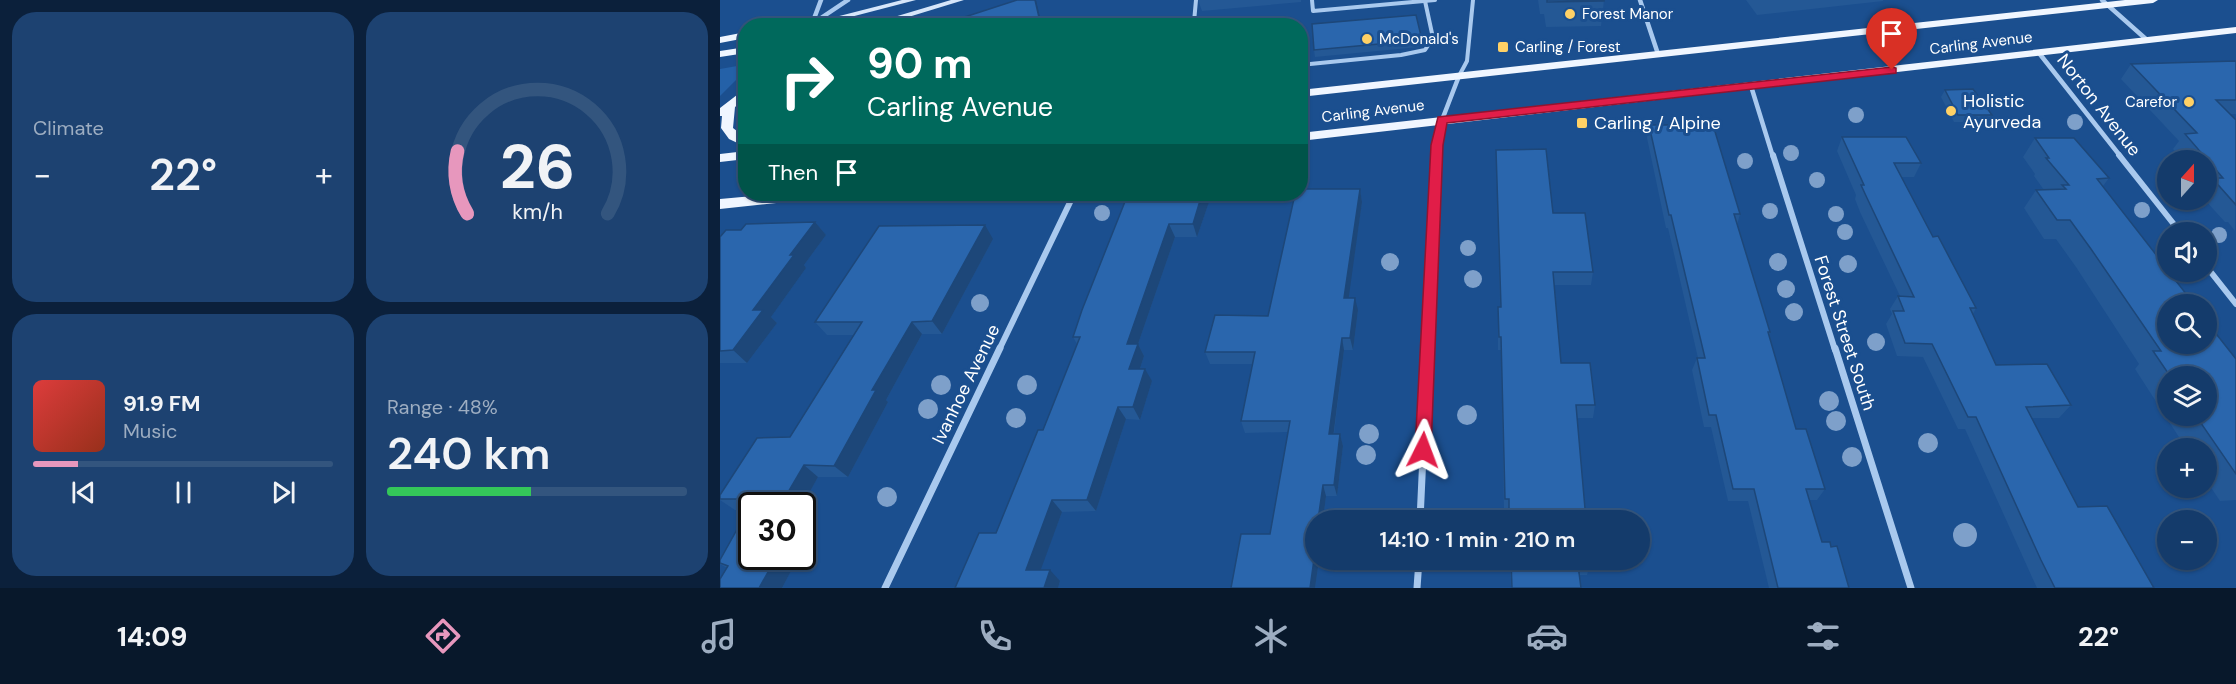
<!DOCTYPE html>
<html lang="en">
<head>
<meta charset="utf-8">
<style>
  :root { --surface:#143b6b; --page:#1d4271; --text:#f1f3f6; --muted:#9dadc1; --line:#33557e; --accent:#e797bd }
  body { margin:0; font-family:"DM Sans",sans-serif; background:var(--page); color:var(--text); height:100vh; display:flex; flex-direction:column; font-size:22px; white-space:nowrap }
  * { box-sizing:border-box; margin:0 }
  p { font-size:20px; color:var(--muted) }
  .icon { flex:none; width:33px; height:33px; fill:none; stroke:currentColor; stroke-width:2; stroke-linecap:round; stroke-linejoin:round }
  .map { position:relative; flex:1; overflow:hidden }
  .panel { display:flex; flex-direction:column; gap:12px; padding:12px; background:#0b203b; width:720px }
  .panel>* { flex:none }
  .guide { position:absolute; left:18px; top:18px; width:570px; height:183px; border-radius:24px; box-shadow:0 2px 4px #0004,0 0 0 2px var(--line); background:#00695c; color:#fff; overflow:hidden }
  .needle { width:39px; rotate:21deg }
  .fabs { position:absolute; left:1437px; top:150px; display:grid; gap:12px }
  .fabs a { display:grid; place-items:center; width:60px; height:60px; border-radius:50%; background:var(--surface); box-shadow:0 2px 4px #0004,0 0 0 2px var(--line); font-size:30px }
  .speed { position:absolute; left:18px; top:492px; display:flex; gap:12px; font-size:30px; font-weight:700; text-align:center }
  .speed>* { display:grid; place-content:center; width:78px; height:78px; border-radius:50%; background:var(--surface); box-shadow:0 2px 4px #0004,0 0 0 2px var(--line); line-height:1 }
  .speed .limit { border:3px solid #111; border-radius:9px; background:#fff; color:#111 }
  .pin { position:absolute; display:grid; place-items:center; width:51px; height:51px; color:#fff; margin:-62px -26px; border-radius:50% 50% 50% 0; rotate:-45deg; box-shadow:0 0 6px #0007 }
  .pin .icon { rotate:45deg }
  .me { position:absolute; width:66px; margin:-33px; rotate:3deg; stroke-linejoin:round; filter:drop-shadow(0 0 4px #0008) }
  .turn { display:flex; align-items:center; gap:21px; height:126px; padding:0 30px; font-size:27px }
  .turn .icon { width:78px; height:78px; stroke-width:2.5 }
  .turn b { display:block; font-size:42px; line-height:51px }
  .then { display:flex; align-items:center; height:57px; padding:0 30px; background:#0003; gap:12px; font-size:22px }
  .big { font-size:45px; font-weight:600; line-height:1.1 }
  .panel .tile { flex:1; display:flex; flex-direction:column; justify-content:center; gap:9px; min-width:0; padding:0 21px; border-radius:24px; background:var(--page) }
  .panel .dial { align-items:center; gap:0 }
  .dial svg { height:156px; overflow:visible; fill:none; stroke:var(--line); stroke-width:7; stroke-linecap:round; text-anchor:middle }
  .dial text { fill:var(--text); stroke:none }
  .song { display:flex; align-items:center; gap:18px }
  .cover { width:72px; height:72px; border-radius:9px; background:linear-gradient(135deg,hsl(0 70% 55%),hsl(10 70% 35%)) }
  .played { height:6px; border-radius:3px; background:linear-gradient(90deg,var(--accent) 15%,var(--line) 15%) }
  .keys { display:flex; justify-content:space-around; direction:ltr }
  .heat { display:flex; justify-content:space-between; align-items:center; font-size:33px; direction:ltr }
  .charge { height:9px; border-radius:4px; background:linear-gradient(90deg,#34c759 48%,var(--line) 0) }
  .panel .tiles { flex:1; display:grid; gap:12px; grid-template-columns:repeat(2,1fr) }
  .trip { position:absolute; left:585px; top:510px; width:345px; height:60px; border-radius:30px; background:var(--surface); box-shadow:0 2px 4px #0004,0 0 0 2px var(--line); font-weight:600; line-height:60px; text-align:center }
  .menu { display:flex; height:96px; justify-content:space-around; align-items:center; background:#08182b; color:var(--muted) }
  .menu .icon { width:42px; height:42px }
  .menu .selected { color:var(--accent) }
  .menu b { font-size:27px; color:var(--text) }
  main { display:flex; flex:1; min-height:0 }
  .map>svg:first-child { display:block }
  .green { fill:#2461a8 }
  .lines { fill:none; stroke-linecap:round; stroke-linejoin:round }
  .lane { stroke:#a9c9ee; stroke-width:4 }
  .street-far2 { stroke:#a9c9ee; stroke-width:4.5 }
  .street-far1 { stroke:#a9c9ee; stroke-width:6 }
  .street { stroke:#a9c9ee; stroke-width:7 }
  .secondary { fill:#d6e6fa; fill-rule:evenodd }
  .primary { fill:#f0f6ff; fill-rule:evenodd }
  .tree { fill:#7ea0ca }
  .wall { fill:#245895; fill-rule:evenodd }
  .shaded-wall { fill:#1d4779 }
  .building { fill:#2a66ad; stroke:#1d4779; stroke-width:1.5 }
  .route { fill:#e11d48; stroke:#92132f; stroke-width:1.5 }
  .poi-dot { fill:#ffd166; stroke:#1b4f8f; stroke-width:2 }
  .labels { text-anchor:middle; stroke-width:6; stroke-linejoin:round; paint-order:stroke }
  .far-poi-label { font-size:15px; fill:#fff; stroke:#1b4f8f; text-anchor:start }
  .far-street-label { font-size:15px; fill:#fff; stroke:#1b4f8f }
  .poi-label { font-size:18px; fill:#fff; stroke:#1b4f8f; text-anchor:start }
  .street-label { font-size:18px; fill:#fff; stroke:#1b4f8f }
</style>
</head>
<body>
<main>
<section class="panel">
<div class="tiles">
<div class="tile"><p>Climate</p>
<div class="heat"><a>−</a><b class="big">22°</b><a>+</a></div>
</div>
<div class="tile dial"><svg viewBox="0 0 100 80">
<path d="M14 69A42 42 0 1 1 86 69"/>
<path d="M14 69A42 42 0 0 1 9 37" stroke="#e797bd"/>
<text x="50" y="56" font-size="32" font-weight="700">26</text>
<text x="50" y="72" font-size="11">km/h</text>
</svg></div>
<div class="tile">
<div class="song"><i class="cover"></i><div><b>91.9 FM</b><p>Music</p></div></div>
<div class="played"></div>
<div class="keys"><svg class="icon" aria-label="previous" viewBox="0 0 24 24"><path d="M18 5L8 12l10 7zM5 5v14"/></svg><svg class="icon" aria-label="pause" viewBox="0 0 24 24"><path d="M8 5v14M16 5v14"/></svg><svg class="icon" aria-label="next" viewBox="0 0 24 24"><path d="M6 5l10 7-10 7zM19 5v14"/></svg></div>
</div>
<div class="tile"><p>Range · 48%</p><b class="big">240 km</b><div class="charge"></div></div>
</div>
</section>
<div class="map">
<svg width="1516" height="588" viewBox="0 0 1516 588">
  <rect width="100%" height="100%" fill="#1b4f8f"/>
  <polygon class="green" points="17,66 23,68 23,73 0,96 0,69"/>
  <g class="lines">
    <g class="lane">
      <polyline points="592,0 593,11 715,0"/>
      <polyline points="474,22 476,0"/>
      <polyline points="580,65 681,55 705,50 713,38 705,1"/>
      <polyline points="739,76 747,61 753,0"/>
    </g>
    <g class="street-far2">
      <polyline points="920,0 938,54"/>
      <polyline points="1382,0 1427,40"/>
      <polyline points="92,24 128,0"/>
      <polyline points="92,24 101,0"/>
      <polyline points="1319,53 1401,157"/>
      <polyline points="1031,86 1053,157"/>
      <polyline points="716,157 722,120 739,76"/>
    </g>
    <g class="street-far1">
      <polyline points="1053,155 1115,350"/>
      <polyline points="1399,155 1460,232"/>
      <polyline points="1486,266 1516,304"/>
      <polyline points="279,350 354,194"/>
      <polyline points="708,350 717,155"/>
    </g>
    <g class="street">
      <polyline points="1115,348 1191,588"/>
      <polyline points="700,520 708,348"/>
      <polyline points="165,588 280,348"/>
      <polyline points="697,588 699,560"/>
    </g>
    <g class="secondary">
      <polygon points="182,0 196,0 96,26 88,24"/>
      <polygon points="231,0 244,0 159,26 144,26"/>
    </g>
    <g class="primary">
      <polygon points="1405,0 1438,0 1433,3 580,97 580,90"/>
      <polygon points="92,21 96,22 96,26 77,26"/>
      <polygon points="1516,27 1516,33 580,141 580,133"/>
      <polygon points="26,32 26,38 0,43 0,37"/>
      <polygon points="26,47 26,53 0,57 0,51"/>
      <polygon points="26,88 26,98 15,107 13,128 26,138 26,147 9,139 1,128 2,116 0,116 0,108"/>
      <polygon points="26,151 26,159 0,162 0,154"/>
      <polygon points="56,194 101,194 94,199 0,209 0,199"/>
    </g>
  </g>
  <g class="tree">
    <circle cx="1136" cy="115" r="8"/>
    <circle cx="1355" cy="122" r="8"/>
    <circle cx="1071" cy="153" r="8"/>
    <circle cx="1025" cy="161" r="8"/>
    <circle cx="1097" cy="180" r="8"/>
    <circle cx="1422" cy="210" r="8"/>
    <circle cx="1050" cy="211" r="8"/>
    <circle cx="382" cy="213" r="8"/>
    <circle cx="1116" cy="214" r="8"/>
    <circle cx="1125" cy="232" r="8"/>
    <circle cx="1499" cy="235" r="8"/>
    <circle cx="748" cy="248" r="8"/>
    <circle cx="670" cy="262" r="9"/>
    <circle cx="1058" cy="262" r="9"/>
    <circle cx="1128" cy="264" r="9"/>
    <circle cx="753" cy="279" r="9"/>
    <circle cx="1066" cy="289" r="9"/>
    <circle cx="260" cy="303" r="9"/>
    <circle cx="1074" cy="312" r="9"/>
    <circle cx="1156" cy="342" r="9"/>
    <circle cx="221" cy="385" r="10"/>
    <circle cx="307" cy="385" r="10"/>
    <circle cx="1109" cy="401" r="10"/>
    <circle cx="208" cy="409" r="10"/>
    <circle cx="747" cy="415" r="10"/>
    <circle cx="296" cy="418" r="10"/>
    <circle cx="1116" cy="421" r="10"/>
    <circle cx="649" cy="434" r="10"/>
    <circle cx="1208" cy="443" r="10"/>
    <circle cx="646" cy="455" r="10"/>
    <circle cx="1132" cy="457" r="10"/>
    <circle cx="167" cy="497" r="10"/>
    <circle cx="1245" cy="535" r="12"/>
  </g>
  <g class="wall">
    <polygon points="478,0 581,0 581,2 482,11"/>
    <polygon points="818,0 884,0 881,26 826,27 824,14 820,14"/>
    <polygon points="1026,0 1163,0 1163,1 1037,15"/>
    <polygon points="702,40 702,46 699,47 595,57 594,50"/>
    <polygon points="1516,61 1516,114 1510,114 1516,120 1515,231 1508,222 1505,222 1485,200 1486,200 1486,160 1463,160 1453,149 1459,141 1401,79 1411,64"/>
    <polygon points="1225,90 1272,115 1268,122 1234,122 1221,97"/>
    <polygon points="929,125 1020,214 1017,225 1050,332 1049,336 1076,429 1105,489 1097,500 1089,500 1102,542 1111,547 1129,588 1049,588 1028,501 1008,501 991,427 984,427 972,370 977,358 978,358 948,228 946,228 927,138"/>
    <polygon points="1122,137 1201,163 1194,177 1181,177 1213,237 1256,308 1253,314 1276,365 1351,405 1339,418 1312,418 1358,507 1434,588 1317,588 1245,429 1238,429 1203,357 1177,356 1166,324 1172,314 1170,309 1178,296 1180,296 1140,212 1135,199 1136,195 1117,151"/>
    <path d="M1315 138 1389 178 1383 186 1516 359V500L1500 501 1486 480V448H1466L1415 369 1419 364 1356 267 1336 239H1324L1304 208 1316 190H1324L1314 176 1315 174 1303 157ZM1448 376H1486V416H1448Z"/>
    <polygon points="776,150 833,213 873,272 871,285 834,285 841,363 875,405 873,418 857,418 866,520 788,520 788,510 784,510 781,350 778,350 778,307 780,307"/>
    <polygon points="640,189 642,202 628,298 638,310 633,350 624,350 614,434 620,434 623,446 617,496 606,496 603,520 596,520 599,560 595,588 511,588 550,534 568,432 525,433 521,421 532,364 490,364 485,352 548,316"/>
    <polygon points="408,194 486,194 489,202 477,237 455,237 418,344 424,356 420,369 432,381 420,420 406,419 376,511 342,512 320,570 340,581 338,588 235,588 276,533 323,430 357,344 353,337"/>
    <polygon points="95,222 106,235 84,265 86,268 51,317 57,323 27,363 0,363 0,237 21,230"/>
    <polygon points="273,239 222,334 202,334 166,400 168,402 128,477 98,477 82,506 32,506 32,556 79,556 62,588 0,588 7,568 0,564 27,510 15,510 0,500 0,495 70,437 134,335 107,335 95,322"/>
    <polygon points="790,560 869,560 870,565 867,575 859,575 861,588 791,588"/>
  </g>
  <g class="shaded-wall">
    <polygon points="315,0 316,0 322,26 321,26"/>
    <polygon points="698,40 702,40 702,46 699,47"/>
    <polygon points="640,189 642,202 627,310 624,298"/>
    <polygon points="482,194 486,194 489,202 477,237 473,224"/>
    <polygon points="95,222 106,235 84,265 86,268 51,317 57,323 27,363 13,350 33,310 70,255"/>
    <polygon points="449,224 455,237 418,344 424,356 416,381 409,369 407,344"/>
    <polygon points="265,225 273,239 222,334 212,321"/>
    <polygon points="635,298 638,310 633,350 630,338"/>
    <polygon points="192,322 202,334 166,400 168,402 128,477 114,466 152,390"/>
    <polygon points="622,338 624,350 612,446 609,434"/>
    <polygon points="425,369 432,381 420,420 413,407"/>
    <polygon points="398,407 406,419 376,511 367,500"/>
    <polygon points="620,434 623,446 617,496 614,485"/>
    <polygon points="84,465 98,477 82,506 60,506"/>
    <polygon points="603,485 606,496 603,520 598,520"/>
    <polygon points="332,500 342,512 317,580 306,570"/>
    <polygon points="82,532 90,537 82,550"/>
    <polygon points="596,545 596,560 599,560 595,588 590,588"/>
    <polygon points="57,556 79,556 62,588 39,588"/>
    <polygon points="330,570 340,581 338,588 324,588"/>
  </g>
  <g class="building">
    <polygon points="297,0 315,0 321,26 217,26"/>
    <polygon points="827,0 884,0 884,1 827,2"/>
    <polygon points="696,15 702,40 594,50 592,24"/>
    <polygon points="1516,61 1516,100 1496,100 1516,120 1516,205 1492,178 1503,178 1465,134 1477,133 1411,64"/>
    <polygon points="1253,89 1272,115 1238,115 1225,90"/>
    <polygon points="929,125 993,125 1020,214 1014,214 1050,332 1048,332 1076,429 1086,429 1105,489 1086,489 1102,542 1110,542 1111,547 1117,546 1129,588 1058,588 1034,489 1013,489 996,415 989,415 977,358 985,358 951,215 949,215"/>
    <polygon points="1122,137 1186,137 1201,163 1174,163 1213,237 1218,236 1256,308 1250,308 1276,365 1327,364 1351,405 1306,407 1358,507 1387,506 1434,588 1335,588 1321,560 1256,417 1248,417 1212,344 1185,343 1173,311 1184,311 1178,296 1194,297 1147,198 1141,185 1144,185"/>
    <polygon points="1315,138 1354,138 1389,178 1377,179 1448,270 1448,272 1449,272 1474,304 1448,304 1448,344 1486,344 1486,321 1516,359 1516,474 1476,416 1486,416 1486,376 1450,376 1433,351 1441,351 1371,249 1350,220 1337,220 1316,190 1346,189 1342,185 1349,185 1326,158 1329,158"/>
    <polygon points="826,149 833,213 865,213 873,272 833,272 841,363 870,363 875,405 856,405 866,520 789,520 789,499 785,499 781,337 779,337 778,307 781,307 776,150"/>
    <polygon points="580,189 640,189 624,298 635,298 630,338 622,338 609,434 620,434 614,485 603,485 598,520 596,520 596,545 590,588 511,588 521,534 550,534 570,421 521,421 535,352 485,352 495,315 548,316 575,194 580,194"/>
    <polygon points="408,194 482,194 473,224 449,224 407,344 418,344 409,369 425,369 413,407 398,407 367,500 332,500 306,570 330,570 324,588 235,588 259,533 276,533 318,430 323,430 360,337 353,337 362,310"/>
    <polygon points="95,222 70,255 74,255 33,310 43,310 13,350 0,351 0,237 6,230 21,230 26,224"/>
    <polygon points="265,225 212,321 192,322 152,390 156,390 114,466 84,465 60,506 32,506 32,556 57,556 39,588 0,588 0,579 8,566 0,563 0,560 34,499 0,499 0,495 37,438 70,437 142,322 95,322 159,226"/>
    <polygon points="791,560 869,560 870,565 858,565 861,588 792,588"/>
  </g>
  <polygon class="route" points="1172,67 1176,68 1176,73 727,123 723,145 711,450 709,455 703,457 698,455 695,450 711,145 718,117"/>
  <g class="poi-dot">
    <circle cx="850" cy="14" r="6"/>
    <circle cx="647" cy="39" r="6"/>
    <rect x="777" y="41" width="12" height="12" rx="3"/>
    <circle cx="1469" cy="102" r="6"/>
    <circle cx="1231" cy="111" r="6"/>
    <rect x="856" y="117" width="12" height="12" rx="3"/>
  </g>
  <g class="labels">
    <g class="far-poi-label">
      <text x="862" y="19">Forest Manor</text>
      <text x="659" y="44">McDonald's</text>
      <text x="795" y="52">Carling / Forest</text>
      <text x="1457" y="107" text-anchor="end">Carefor</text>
    </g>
    <g class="far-street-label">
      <text transform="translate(1261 43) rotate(-7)" y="5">Carling Avenue</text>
      <text transform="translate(653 111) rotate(-7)" y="5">Carling Avenue</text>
    </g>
    <g class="poi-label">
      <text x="1243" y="107">Holistic<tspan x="1243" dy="21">Ayurveda</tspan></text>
      <text x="874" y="129">Carling / Alpine</text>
    </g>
    <g class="street-label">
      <text transform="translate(1379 105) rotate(52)" y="6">Norton Avenue</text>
      <text transform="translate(1125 333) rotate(72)" y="6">Forest Street South</text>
      <text transform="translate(246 384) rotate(-64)" y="6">Ivanhoe Avenue</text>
    </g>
  </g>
</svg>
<div class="fabs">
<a><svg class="needle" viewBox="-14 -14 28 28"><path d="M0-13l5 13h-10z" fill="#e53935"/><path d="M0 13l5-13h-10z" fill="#9dadc1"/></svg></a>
<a><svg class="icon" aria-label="sound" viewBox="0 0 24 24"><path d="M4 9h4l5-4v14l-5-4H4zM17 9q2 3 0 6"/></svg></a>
<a><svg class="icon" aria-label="search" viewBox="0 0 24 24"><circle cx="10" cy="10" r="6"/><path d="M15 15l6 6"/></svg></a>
<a><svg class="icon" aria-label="layers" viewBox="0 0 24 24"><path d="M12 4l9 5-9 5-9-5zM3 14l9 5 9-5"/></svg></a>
<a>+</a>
<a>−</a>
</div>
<div class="speed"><div class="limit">30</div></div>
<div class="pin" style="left:1172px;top:70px;background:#d93025"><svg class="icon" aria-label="arrive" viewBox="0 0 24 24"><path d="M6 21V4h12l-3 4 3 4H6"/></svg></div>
<svg class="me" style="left:703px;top:450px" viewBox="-20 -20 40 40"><path d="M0-17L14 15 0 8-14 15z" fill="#e11d48" stroke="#fff" stroke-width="4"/></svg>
<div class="trip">14:10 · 1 min · 210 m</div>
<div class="guide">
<div class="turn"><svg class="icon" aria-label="right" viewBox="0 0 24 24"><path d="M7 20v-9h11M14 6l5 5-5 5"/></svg><div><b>90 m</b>Carling Avenue</div></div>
<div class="then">Then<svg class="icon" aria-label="arrive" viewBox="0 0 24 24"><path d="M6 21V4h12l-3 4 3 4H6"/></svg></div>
</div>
</div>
</main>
<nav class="menu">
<b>14:09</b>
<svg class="icon selected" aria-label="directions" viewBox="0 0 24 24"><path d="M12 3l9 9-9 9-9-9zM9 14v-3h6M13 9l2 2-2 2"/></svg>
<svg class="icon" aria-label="music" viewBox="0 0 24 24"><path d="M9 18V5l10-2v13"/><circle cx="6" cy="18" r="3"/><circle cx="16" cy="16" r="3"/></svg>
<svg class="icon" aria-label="phone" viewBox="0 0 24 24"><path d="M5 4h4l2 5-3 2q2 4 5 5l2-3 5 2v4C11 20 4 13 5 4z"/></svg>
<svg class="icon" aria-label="climate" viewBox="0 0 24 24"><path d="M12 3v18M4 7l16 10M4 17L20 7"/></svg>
<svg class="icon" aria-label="car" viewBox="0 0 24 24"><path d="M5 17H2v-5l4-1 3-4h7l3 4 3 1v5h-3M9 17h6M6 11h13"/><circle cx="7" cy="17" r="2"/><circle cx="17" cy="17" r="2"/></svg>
<svg class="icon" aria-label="filters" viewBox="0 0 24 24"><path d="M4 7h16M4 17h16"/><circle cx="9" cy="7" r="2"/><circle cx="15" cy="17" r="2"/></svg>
<b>22°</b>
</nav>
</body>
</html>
